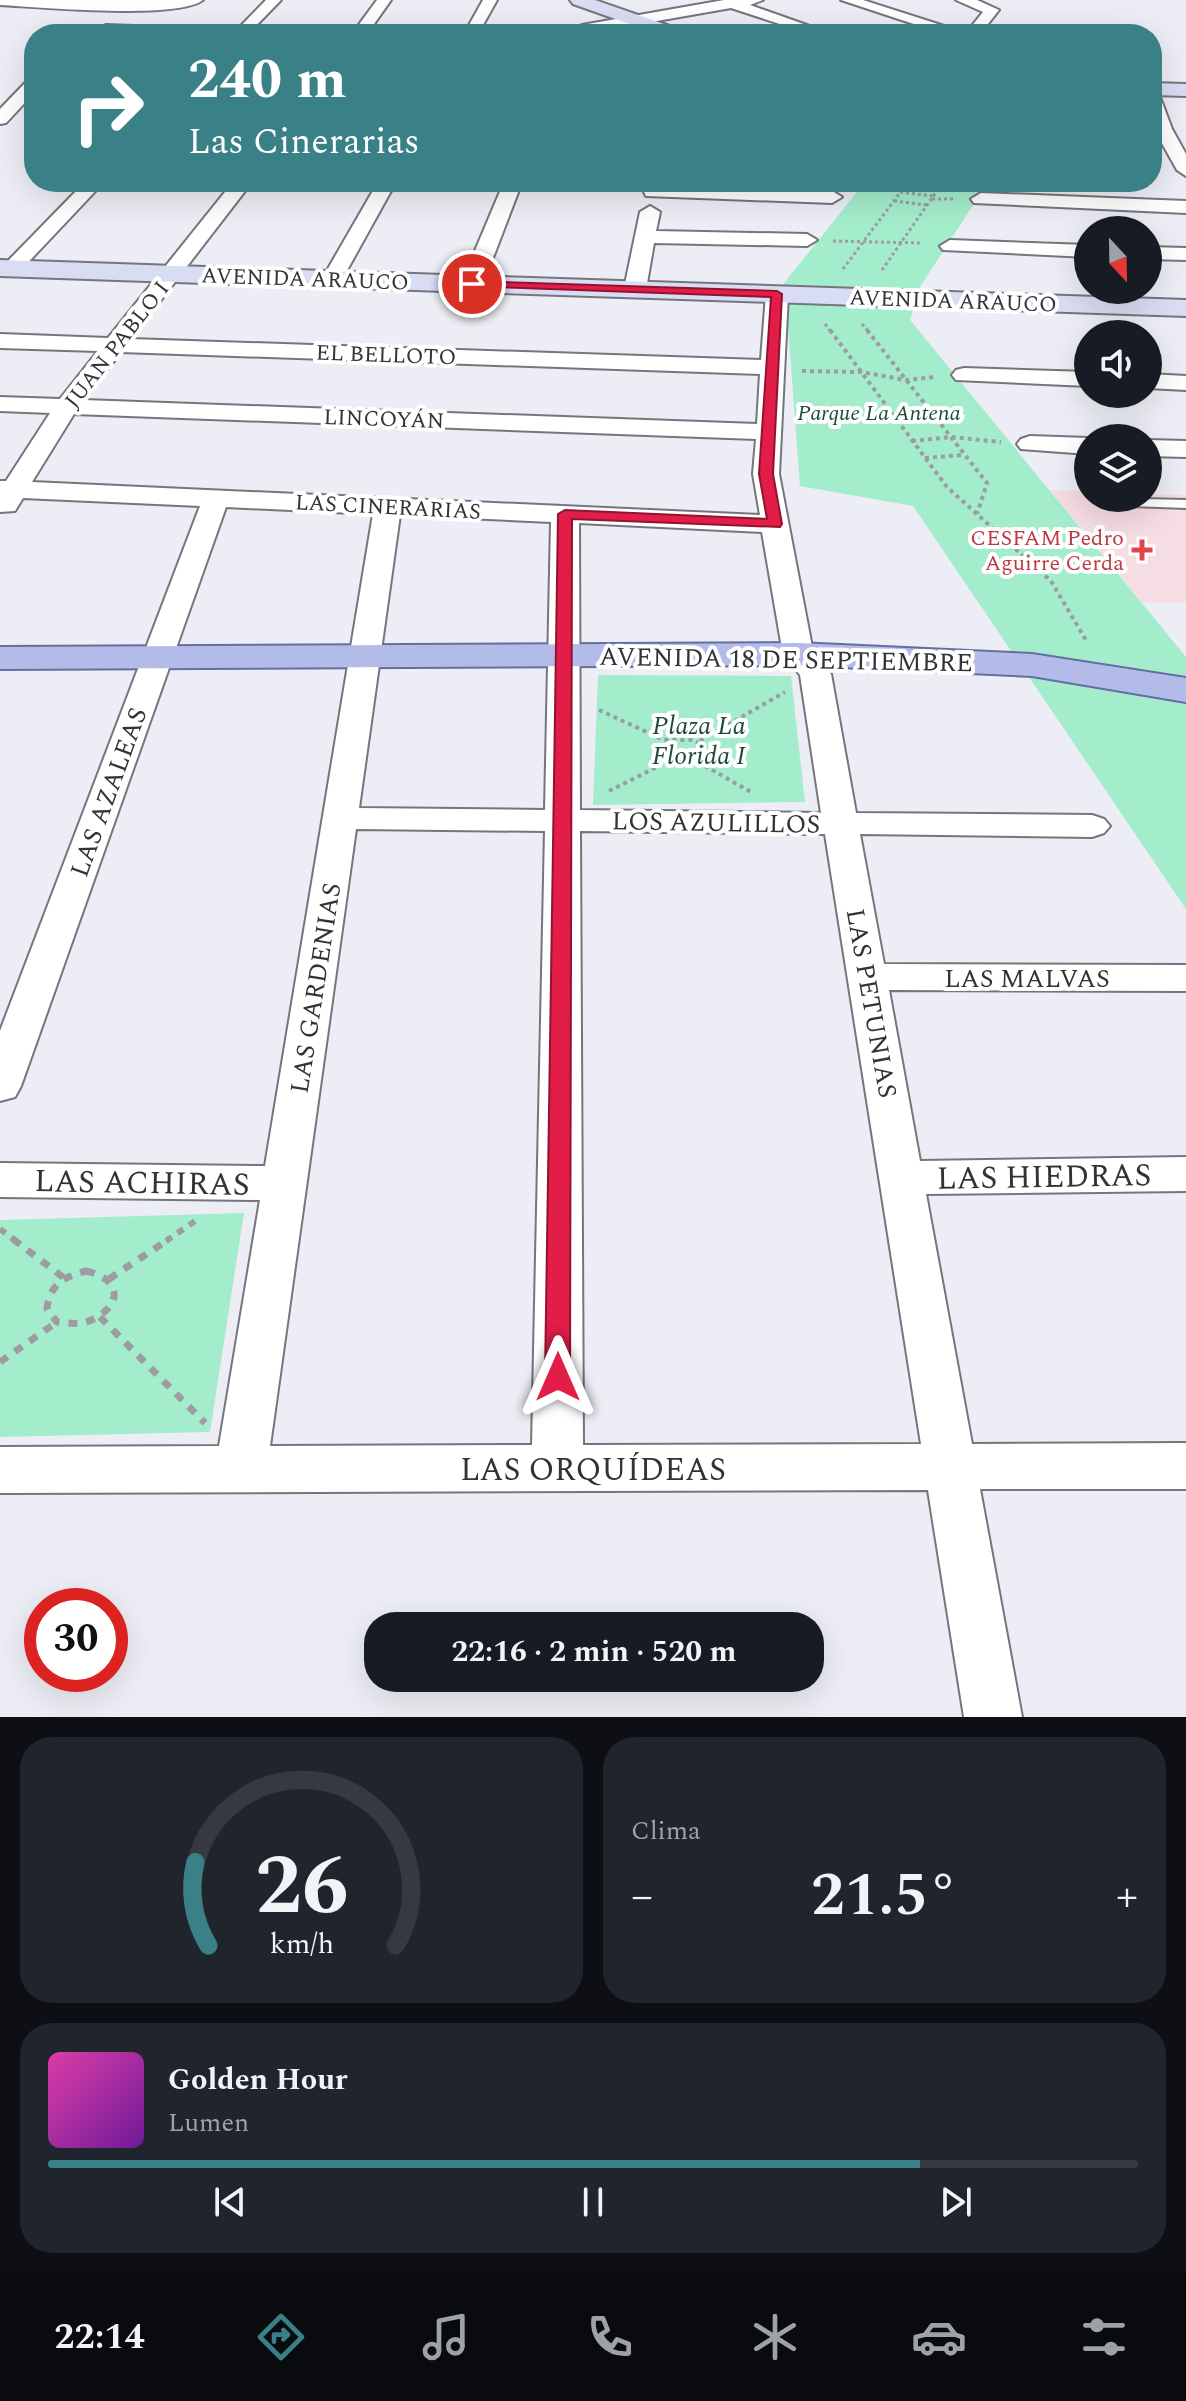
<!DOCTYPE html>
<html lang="es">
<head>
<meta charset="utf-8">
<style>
  :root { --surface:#171b24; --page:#20242c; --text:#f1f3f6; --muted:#9ea1a6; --line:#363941; --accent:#398187 }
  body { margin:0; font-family:Spectral,serif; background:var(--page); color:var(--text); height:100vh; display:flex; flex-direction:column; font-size:30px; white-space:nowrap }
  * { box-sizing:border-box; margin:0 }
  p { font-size:26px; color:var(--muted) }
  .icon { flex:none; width:44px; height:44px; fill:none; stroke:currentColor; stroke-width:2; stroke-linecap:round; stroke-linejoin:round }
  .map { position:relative; height:1717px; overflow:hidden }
  .panel { display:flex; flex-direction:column; gap:20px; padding:20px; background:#0d0f14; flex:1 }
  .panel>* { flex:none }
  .hud { position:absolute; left:24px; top:24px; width:1138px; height:168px; border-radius:32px; box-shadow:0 8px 32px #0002; background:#398187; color:#fff; overflow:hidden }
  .needle { width:52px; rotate:158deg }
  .tools { position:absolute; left:1074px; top:216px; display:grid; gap:16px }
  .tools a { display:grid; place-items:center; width:88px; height:88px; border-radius:50%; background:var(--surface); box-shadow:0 8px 32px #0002; font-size:40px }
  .speed { position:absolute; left:24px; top:1588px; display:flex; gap:16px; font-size:40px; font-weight:700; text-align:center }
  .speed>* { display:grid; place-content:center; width:104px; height:104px; border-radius:50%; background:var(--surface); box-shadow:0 8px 32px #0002; line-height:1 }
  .speed .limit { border:12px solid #d22; background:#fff; color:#111 }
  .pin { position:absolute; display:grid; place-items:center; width:68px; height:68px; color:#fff; margin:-34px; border:4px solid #fff; border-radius:50%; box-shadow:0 2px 8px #0007 }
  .me { position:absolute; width:88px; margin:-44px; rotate:0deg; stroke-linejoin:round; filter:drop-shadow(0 0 6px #0008) }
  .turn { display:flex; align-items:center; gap:28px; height:168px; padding:0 32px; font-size:36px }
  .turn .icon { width:104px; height:104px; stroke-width:2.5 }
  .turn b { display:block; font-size:56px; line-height:68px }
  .big { font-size:60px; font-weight:700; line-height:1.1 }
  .panel .widget { flex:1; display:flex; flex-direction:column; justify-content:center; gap:12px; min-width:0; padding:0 28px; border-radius:32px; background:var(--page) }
  .panel .dial { align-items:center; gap:0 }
  .dial svg { height:208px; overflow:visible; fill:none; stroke:var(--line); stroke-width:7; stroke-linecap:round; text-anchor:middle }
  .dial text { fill:var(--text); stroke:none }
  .song { display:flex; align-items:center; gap:24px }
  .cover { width:96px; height:96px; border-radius:12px; background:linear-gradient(135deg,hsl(320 70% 55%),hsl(280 70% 35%)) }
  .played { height:8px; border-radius:4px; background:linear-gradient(90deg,var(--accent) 80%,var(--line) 80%) }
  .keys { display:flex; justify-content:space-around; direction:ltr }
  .heat { display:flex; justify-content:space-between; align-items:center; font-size:44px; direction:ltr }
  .panel .tiles { flex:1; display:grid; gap:20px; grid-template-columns:1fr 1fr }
  .widget:last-child { grid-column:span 2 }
  .trip { position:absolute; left:364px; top:1612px; width:460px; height:80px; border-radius:32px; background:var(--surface); box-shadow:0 8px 32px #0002; font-weight:700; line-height:80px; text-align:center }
  .menu { display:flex; height:128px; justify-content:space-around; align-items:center; background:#090b0e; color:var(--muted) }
  .menu .icon { width:56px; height:56px }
  .menu .active { color:var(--accent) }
  .menu b { font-size:36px; color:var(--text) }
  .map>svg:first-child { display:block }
  .medical { fill:#f6dce3 }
  .green { fill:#a4edcc }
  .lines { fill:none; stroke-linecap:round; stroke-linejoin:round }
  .lane-casing { stroke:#75757d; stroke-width:4 }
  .street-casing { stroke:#75757d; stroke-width:4 }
  .secondary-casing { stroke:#75757d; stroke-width:4 }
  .primary-casing { stroke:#656ea1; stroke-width:4 }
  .path-far3 { stroke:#9c9ca2; stroke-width:3; stroke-dasharray:3 3; stroke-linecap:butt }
  .path-far2 { stroke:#9c9ca2; stroke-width:4; stroke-dasharray:4 4; stroke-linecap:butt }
  .path-far1 { stroke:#9c9ca2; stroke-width:6; stroke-dasharray:7 7; stroke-linecap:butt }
  .path { stroke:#9c9ca2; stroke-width:7; stroke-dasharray:9 9; stroke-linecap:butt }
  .lane { fill:#fff; fill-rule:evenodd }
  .street { fill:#fff; fill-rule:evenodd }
  .secondary { fill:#d9ddf4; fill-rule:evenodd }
  .primary { fill:#b3bbe9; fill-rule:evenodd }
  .route { fill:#e11d48; stroke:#92132f; stroke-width:2 }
  .health-dot { fill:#e0444e; stroke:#fff; stroke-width:3 }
  .labels { text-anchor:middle; stroke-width:8; stroke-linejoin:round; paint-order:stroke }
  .far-street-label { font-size:22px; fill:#333336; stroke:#fff }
  .far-park-label { font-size:22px; font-style:italic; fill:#1e4b39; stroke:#fff }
  .far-health-label { font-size:22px; fill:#be3a42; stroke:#fff; text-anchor:end }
  .street-label { font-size:26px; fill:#333336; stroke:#fff }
  .park-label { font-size:26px; font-style:italic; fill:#1e4b39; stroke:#fff }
  .near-street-label { font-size:32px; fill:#333336; stroke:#fff }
</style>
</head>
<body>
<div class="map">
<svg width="1186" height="1717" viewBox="0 0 1186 1717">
  <rect width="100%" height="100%" fill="#ededf5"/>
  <polygon class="medical" points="1050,490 1088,491 1088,498 1148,498 1148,494 1186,495 1186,602 1142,602"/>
  <g class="green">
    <polygon points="865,182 988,182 920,287 910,320 1186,657 1186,909 913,506 800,486 787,313 781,287"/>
    <polygon points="598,675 791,676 805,802 593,805"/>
    <polygon points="244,1213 210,1432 0,1437 0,1220"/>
  </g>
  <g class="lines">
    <defs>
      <polygon id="lane" points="1099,498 1186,500 1186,508 1104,505 1099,504"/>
      <g id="street">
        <path d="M0 0H203C177 20 38 7 0 5Z"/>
        <polygon points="266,0 281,0 248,34 233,34"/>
        <polygon points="377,0 391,0 367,34 352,34"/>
        <polygon points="483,0 497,0 478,34 464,34"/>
        <polygon points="724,0 763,0 750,5 832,34 810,34 731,8 583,34 563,34 582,25"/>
        <polygon points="841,0 863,0 966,33 983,12 956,0 977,0 999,10 980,34 944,34"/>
        <polygon points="106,25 163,27 170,31 168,34 101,32 99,29"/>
        <polygon points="34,78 34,93 6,123 0,124 0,109 28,80"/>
        <polygon points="1152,92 1160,97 1172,129 1186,154 1186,176 1177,170 1154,129"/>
        <polygon points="85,182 104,182 18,273 4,273 1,269 4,265"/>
        <path d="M233 182H252L131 339 761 360 766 294 769 289H785L788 294 779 474 813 652 831 674 856 813 1092 815 1104 819 1110 826 1104 833 1092 837 860 834 884 964 1186 965V991L889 990 920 1161 1186 1157V1191L926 1194 972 1444 1186 1443V1489H980L1022 1717H964L928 1490 0 1493V1447L219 1446 260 1200 0 1197V1163L265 1166 373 514 226 507 21 1086 15 1097 0 1101V1031L200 506 23 498 15 511 0 512V481H6L50 413 0 411V397L60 399 98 351 0 348V334L108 338ZM121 352 760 374 757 424 84 400ZM74 414 756 439 753 474 760 515 32 482ZM400 515 551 522 545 810 359 808ZM579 523 762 532 783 654 800 675 821 813 580 810ZM356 829 545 831 532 1445 270 1446ZM580 831 825 834 921 1444 583 1445Z"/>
        <polygon points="378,182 396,182 340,283 326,283 322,279"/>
        <polygon points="504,182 522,182 483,284 480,289 464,289 461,284"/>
        <polygon points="653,186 832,191 842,197 832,203 646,196 644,192"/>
        <polygon points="981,193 1186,201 1186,213 974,203 971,199"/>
        <polygon points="650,206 660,212 656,231 807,234 817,240 807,246 654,243 646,289 635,295 624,289 640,212"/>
        <polygon points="950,240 1088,245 1088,257 943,250 940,246"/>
        <polygon points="1148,247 1186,248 1186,260 1148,259"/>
        <polygon points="964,368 1088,372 1088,386 956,380 952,375 956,370"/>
        <polygon points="1148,374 1186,376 1186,390 1148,388"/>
        <polygon points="1030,436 1088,438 1088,454 1021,449 1017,444 1021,439"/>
        <polygon points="1148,440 1186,441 1186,457 1148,456"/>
      </g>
      <g id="secondary">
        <polygon points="570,0 595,0 681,30 684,34 658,34 573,4"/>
        <polygon points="1152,83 1186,84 1186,96 1152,95"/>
        <polygon points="0,260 1186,300 1186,316 0,276"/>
      </g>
      <polygon id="primary" points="798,643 1032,654 1186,678 1186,702 1032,676 798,665 0,669 0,647"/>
    </defs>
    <use href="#lane" class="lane-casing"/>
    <use href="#street" class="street-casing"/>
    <use href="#secondary" class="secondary-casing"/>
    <use href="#primary" class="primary-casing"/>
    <g class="path-far3">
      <polyline points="900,192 933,196"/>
      <polyline points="932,199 956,199"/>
      <polyline points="894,201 927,205"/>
      <polyline points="833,241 922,243"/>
      <polyline points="843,269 908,182"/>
      <polyline points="882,270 943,182"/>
      <polyline points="825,324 831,332"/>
      <polyline points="862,324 869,332"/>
    </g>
    <g class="path-far2">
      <polyline points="830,330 947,487 1051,581 1087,642"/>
      <polyline points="867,330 987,483 977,514"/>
      <polyline points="802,371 861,372 906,380 935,377"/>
      <polyline points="912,441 951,437 1001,442"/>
      <polyline points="925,458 963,455"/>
      <path d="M599 710 664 740H692L705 746 706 755C691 766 676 766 662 754L663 745 668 742"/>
      <polyline points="700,741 785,692"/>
      <polyline points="698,762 751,792"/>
      <polyline points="609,791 669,761"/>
    </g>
    <g class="path-far1">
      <polyline points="0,1229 16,1241"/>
      <polyline points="166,1241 198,1219"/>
    </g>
    <g class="path">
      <polyline points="13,1239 64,1278"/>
      <path d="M86 1271C123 1279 123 1307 89 1321 79 1325 68 1323 57 1322L47 1309C49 1285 65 1276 86 1271Z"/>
      <polyline points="109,1279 169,1239"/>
      <polyline points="100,1317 205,1423"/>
      <polyline points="0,1362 57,1322"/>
    </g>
    <use href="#lane" class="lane"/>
    <use href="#street" class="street"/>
    <use href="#secondary" class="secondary"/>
    <use href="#primary" class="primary"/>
  </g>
  <polygon class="route" points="472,281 777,291 782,294 773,474 782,524 780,527 572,519 570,1377 566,1384 558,1387 549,1384 545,1377 558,514 565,510 767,519 759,474 771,297 468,286 466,284"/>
  <path class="health-dot" d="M1138 538h8v8h8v8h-8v8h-8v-8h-8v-8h8z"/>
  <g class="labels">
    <g class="far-street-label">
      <text transform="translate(305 278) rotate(2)" y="8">AVENIDA ARAUCO</text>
      <text transform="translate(953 300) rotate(2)" y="8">AVENIDA ARAUCO</text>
      <text transform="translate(116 344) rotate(-52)" y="8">JUAN PABLO I</text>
      <text transform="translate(386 354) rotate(2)" y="8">EL BELLOTO</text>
      <text transform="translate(384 418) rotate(2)" y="8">LINCOYÁN</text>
      <text transform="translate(388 506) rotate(3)" y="8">LAS CINERARIAS</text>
    </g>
    <g class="far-park-label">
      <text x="879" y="420">Parque La Antena</text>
    </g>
    <g class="far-health-label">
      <text x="1124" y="545">CESFAM Pedro<tspan x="1124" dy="25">Aguirre Cerda</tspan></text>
    </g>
    <g class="street-label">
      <text transform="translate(786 659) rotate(1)" y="9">AVENIDA 18 DE SEPTIEMBRE</text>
      <text transform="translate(108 792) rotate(-70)" y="9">LAS AZALEAS</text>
      <text transform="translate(716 822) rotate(1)" y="9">LOS AZULILLOS</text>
      <text x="1027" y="987">LAS MALVAS</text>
      <text transform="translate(315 988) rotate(-81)" y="9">LAS GARDENIAS</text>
      <text transform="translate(872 1003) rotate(80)" y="9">LAS PETUNIAS</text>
    </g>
    <g class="park-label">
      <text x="699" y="734">Plaza La<tspan x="699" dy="30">Florida I</tspan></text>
    </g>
    <g class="near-street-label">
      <text transform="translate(1044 1176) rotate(-1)" y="11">LAS HIEDRAS</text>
      <text transform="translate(142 1182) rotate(1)" y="11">LAS ACHIRAS</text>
      <text x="593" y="1480">LAS ORQUÍDEAS</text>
    </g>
  </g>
</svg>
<div class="tools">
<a><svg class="needle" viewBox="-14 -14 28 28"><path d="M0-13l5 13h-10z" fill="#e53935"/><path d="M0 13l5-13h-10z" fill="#9ea1a6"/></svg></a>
<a><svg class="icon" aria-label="sound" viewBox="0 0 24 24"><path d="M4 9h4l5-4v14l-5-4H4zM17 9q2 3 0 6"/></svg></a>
<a><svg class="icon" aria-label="layers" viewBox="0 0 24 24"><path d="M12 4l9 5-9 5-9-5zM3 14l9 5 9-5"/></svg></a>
</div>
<div class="speed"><div class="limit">30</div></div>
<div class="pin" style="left:472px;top:284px;background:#d93025"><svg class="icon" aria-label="arrive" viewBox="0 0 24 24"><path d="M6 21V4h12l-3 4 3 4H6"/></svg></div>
<svg class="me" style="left:558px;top:1377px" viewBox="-20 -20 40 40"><path d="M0-17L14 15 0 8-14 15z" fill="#e11d48" stroke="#fff" stroke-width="4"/></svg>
<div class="trip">22:16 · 2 min · 520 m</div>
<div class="hud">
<div class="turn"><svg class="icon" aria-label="right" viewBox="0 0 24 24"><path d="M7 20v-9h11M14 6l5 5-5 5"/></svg><div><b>240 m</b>Las Cinerarias</div></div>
</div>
</div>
<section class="panel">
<div class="tiles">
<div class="widget dial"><svg viewBox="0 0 100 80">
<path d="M14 69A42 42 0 1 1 86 69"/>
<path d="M14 69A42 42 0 0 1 9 37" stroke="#398187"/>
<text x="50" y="56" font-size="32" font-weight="700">26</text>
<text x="50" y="72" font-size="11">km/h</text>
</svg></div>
<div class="widget"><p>Clima</p>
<div class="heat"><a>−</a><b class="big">21.5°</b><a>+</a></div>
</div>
<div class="widget">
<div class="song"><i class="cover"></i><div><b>Golden Hour</b><p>Lumen</p></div></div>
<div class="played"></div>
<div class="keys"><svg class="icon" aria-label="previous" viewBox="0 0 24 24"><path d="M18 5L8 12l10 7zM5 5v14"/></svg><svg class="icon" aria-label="pause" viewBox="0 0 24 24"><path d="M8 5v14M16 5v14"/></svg><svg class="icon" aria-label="next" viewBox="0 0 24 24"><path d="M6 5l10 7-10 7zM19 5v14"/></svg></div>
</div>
</div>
</section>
<nav class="menu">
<b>22:14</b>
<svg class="icon active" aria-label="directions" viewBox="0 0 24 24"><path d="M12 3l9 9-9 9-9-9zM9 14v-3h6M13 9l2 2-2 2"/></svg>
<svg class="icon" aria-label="music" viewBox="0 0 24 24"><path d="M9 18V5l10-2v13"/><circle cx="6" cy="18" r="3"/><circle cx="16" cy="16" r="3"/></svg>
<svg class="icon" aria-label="phone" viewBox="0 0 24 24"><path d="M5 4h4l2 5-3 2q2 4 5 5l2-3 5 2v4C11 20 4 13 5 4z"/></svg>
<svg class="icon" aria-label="climate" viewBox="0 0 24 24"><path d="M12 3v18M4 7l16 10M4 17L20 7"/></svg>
<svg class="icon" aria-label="car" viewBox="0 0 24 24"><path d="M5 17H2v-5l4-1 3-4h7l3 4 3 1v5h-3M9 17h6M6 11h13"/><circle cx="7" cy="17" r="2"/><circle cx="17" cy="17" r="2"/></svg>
<svg class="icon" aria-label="filters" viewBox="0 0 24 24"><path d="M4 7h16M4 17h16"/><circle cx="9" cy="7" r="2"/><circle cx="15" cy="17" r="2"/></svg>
</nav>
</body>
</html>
